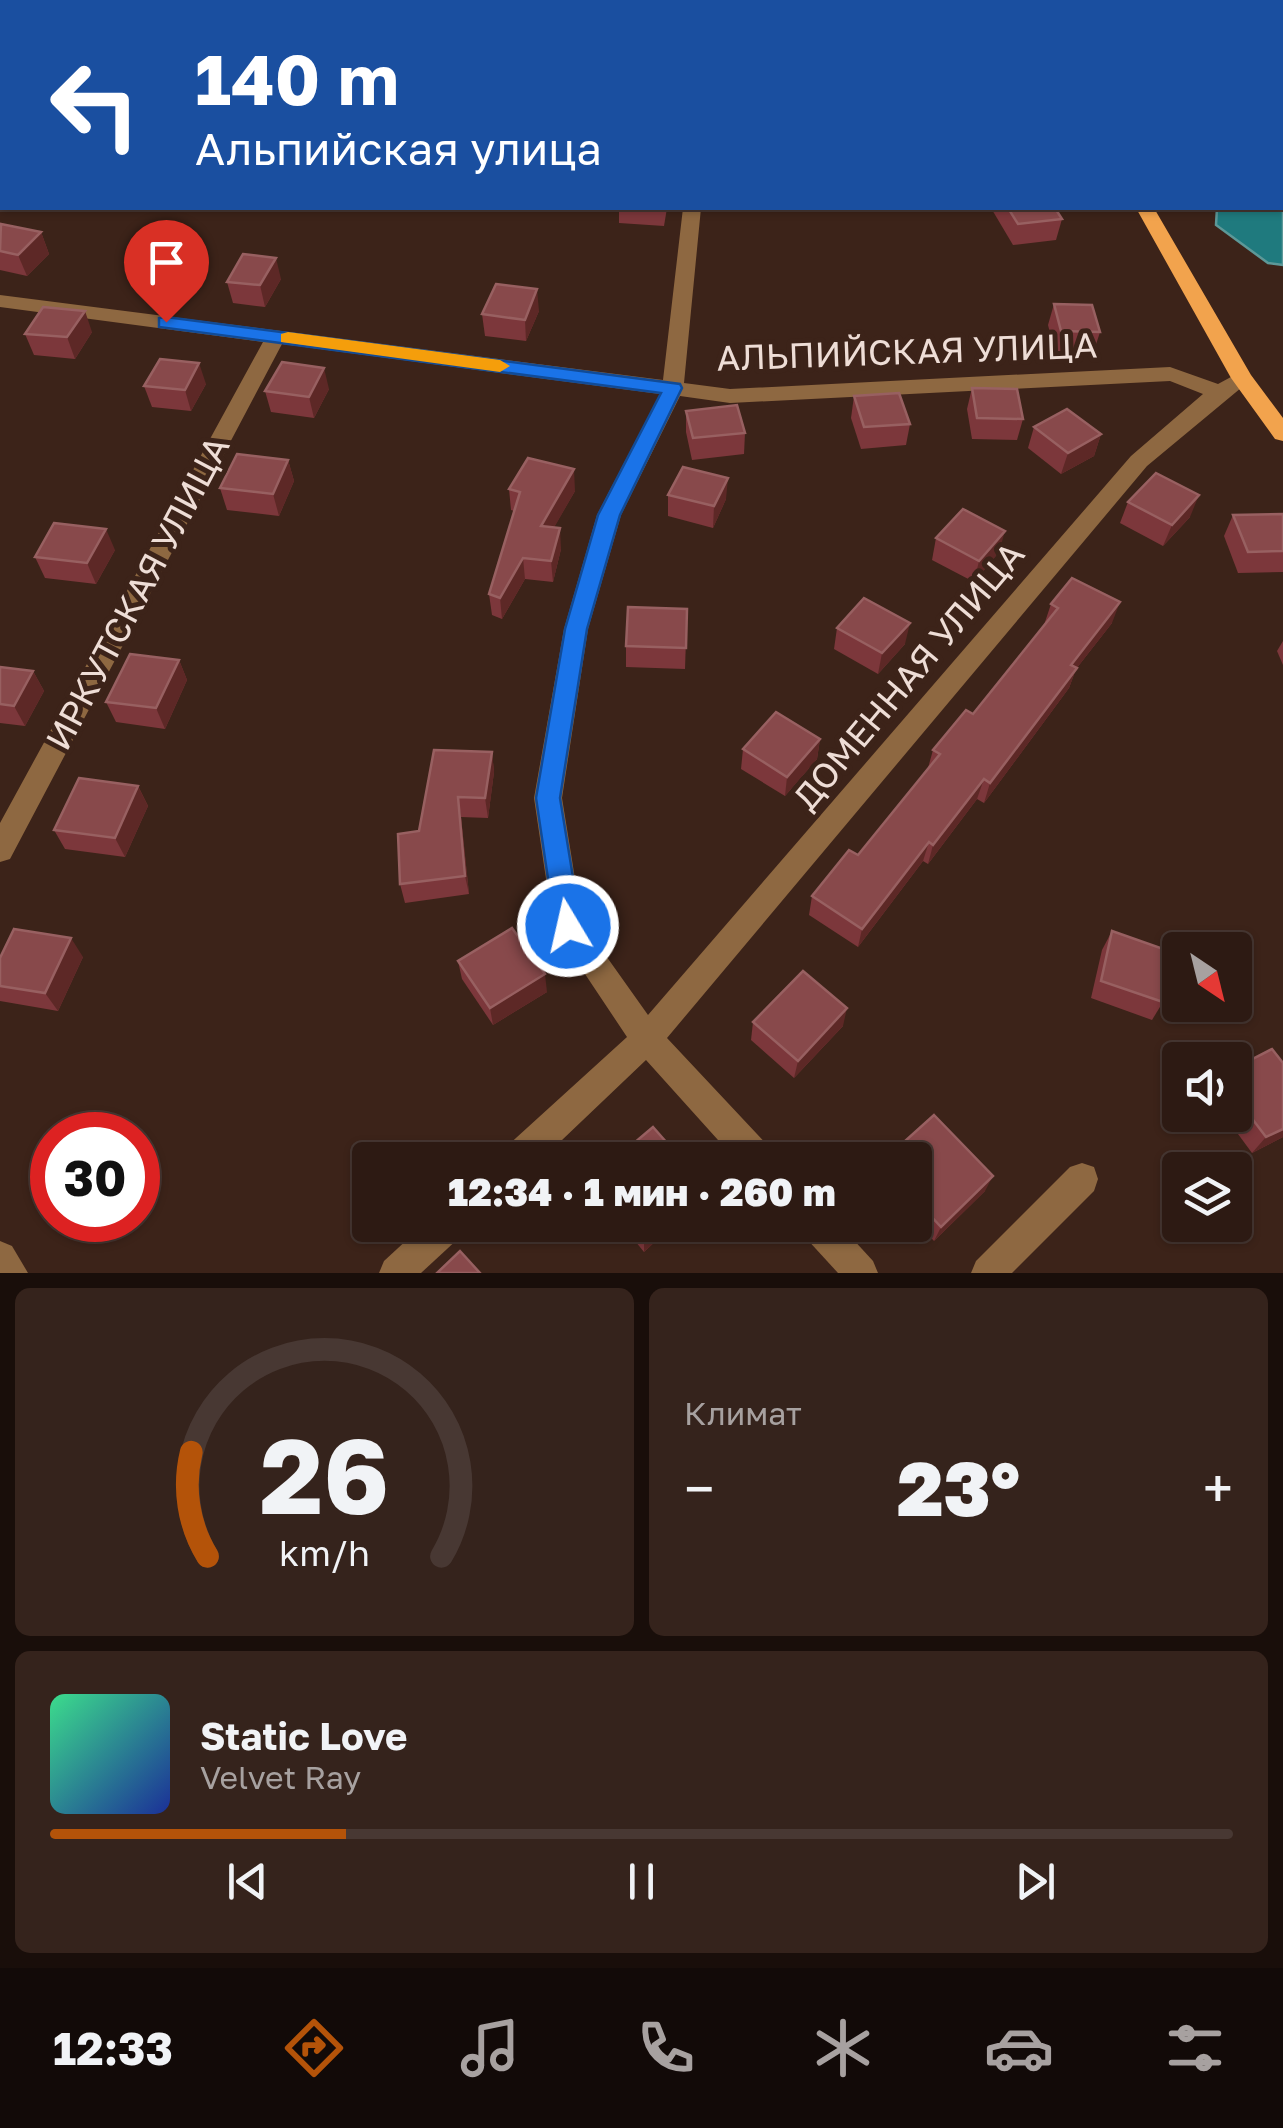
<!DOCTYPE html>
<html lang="ru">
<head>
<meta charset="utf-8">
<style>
  :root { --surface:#2d1a13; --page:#35231c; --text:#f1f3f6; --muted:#a7a1a0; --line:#483833; --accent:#b45309 }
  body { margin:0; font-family:"Golos Text",sans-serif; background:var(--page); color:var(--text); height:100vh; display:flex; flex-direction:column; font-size:38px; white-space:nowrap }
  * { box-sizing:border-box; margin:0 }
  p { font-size:32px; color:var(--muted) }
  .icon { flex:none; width:55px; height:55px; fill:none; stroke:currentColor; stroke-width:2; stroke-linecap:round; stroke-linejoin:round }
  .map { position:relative; height:1273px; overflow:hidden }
  .side { display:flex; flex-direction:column; gap:15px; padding:15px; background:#190e0a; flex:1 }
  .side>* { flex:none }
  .top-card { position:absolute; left:0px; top:0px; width:1285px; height:210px; box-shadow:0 2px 8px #0004,0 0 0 2px var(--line); background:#1a4fa0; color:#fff; overflow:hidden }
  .needle { width:65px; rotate:145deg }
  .fabs { position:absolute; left:1162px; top:932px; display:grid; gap:20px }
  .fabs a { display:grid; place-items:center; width:90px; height:90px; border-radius:10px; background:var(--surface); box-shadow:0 2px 8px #0004,0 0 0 2px var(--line); font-size:50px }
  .speed { position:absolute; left:30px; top:1112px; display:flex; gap:20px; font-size:50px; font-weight:700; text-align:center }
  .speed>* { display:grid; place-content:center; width:130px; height:130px; border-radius:50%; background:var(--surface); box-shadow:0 2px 8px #0004,0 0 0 2px var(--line); line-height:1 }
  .speed .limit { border:15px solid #d22; background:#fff; color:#111 }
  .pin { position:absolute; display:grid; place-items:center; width:85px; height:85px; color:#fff; margin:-102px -42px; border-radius:50% 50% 50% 0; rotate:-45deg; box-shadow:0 0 10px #0007 }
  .pin .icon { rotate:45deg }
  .me { position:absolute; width:110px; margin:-55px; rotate:351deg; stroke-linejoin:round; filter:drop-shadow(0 0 8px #0008) }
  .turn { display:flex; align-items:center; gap:35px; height:210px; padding:0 30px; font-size:45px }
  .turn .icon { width:130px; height:130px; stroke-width:2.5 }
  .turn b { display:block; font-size:70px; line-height:85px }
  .big { font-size:75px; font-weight:800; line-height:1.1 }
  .side .tile { flex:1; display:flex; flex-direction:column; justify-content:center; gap:15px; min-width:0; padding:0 35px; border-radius:15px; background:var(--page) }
  .side .dial { align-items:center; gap:0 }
  .dial svg { height:260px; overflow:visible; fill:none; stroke:var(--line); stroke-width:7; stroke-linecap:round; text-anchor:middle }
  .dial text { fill:var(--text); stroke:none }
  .song { display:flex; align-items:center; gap:30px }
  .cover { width:120px; height:120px; border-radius:15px; background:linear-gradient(135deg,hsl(150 70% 55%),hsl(230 70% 35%)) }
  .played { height:10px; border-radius:5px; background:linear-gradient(90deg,var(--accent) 25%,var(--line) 25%) }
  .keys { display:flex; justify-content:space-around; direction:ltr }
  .heat { display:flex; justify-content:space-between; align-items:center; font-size:55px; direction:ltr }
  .side .tiles { flex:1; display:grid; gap:15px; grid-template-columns:1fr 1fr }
  .tile:last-child { grid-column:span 2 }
  .trip { position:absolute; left:352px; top:1142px; width:580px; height:100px; border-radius:10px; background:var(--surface); box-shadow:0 2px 8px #0004,0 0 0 2px var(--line); font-weight:800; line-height:100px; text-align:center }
  .dock { display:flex; height:160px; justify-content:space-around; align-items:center; background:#120a08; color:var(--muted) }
  .dock .icon { width:70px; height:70px }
  .dock .on { color:var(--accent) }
  .dock b { font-size:45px; color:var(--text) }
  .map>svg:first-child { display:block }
  .water { fill:#1f7a7e; stroke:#5d9898; stroke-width:2.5 }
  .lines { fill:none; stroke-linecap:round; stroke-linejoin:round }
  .minor { fill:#8e6841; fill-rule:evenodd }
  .major { fill:#f2a34d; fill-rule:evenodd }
  .wall { fill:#7c373b }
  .shaded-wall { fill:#5d2826 }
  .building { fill:#88494b; stroke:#986061; stroke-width:2.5 }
  .route { fill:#1a73e8; stroke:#114b97; stroke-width:2.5 }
  .slow { fill:#f59e0b }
  .labels { text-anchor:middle; stroke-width:10; stroke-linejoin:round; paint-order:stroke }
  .street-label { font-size:35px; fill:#eeddd6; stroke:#3c2319 }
</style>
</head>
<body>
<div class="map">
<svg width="1283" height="1273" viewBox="0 0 1283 1273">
  <rect width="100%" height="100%" fill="#3c2319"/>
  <polygon class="water" points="1205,0 1283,0 1283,265 1268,263 1216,225 1217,208 1282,208 1282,2"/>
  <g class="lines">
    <g class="minor">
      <polygon points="630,0 646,0 647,2 632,2"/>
      <polygon points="959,0 975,0 976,2 961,2"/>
      <path d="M683 208H701L684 383 730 389 1170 367 1218 384 1242 371 1253 378 1147 466 667 1038 770 1148 774 1160H736L646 1060 541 1160H501L505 1148 627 1037 553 926 534 798 564 629 597 515 660 394 282 344 10 859 0 862V823L263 342 0 307V295L663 380ZM1170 381 1203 394 1131 456 648 1015 582 922 562 798 588 629 621 515 680 396 730 403Z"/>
      <polygon points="1082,1163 1094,1167 1098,1179 1094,1191 1012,1273 971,1273 976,1261 1070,1167"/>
      <polygon points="423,1225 465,1225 460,1237 421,1273 379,1273 384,1261"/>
      <polygon points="800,1225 840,1225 873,1261 878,1273 838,1273 805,1237"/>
      <polygon points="0,1241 12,1246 28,1273 0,1273"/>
    </g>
    <g class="major">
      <polygon points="1073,0 1089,0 1089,2 1074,2"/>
      <polygon points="1136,208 1154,208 1251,375 1283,418 1283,441 1275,439 1231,378"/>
    </g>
  </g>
  <g class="wall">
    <polygon points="619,208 667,208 664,226 619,223"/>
    <polygon points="991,208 1055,208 1062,219 1056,240 1013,245"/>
    <polygon points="0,225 41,232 49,254 27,276 0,270"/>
    <polygon points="281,279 265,307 233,303 227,282"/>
    <polygon points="1054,304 1100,332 1093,354 1055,353 1048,325"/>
    <polygon points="539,311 526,341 485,336 482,314"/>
    <polygon points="92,332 75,359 34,355 25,334"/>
    <polygon points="206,384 191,411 152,407 144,386"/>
    <polygon points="972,388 1023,419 1017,440 972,439 967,409"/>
    <polygon points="329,389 314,418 271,412 265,391"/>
    <polygon points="854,396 910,424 906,445 861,449 851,418"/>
    <polygon points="686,411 745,433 744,454 692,460 686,432"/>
    <polygon points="1034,427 1101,434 1094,456 1061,474 1028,448"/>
    <polygon points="288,460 294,481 279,516 227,510 220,488"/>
    <polygon points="509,489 575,491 554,527 561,549 553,582 525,579 502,619 492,615 489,594 514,511 511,510"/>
    <polygon points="668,495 726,499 713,528 668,516"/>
    <polygon points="1128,502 1190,517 1163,546 1120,523"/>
    <polygon points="1283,514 1283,572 1238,573 1224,536 1233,515"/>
    <polygon points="936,538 999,552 974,582 932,560"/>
    <polygon points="115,550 96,584 45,578 35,557"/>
    <polygon points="1051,604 1112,623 1076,669 1069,688 984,803 977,799 928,864 923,861 858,947 809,915 812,896 858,855 928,768 933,750 973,714 1044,625"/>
    <polygon points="687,609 685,669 626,667 626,646"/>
    <polygon points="837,628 905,644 878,674 834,649"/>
    <polygon points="1283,641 1283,665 1277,651"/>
    <polygon points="179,660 187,680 165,729 116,722 106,702"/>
    <polygon points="0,667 33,671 44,691 25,726 0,723"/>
    <polygon points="820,739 817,759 785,796 741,769 743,749"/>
    <polygon points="492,752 494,772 488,818 461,817 469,894 405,903 400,884 419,831"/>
    <polygon points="138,786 148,806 125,857 65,849 54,830"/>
    <polygon points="1112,931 1163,1002 1152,1020 1091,998 1102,950"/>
    <polygon points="83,957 58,1011 0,1001 0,958"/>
    <polygon points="458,961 547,992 493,1025 462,979"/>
    <polygon points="753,1022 843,1026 794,1078 751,1040"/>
    <polygon points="1283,1063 1283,1137 1252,1153 1224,1115 1235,1115 1235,1068"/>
    <polygon points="915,1160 985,1191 934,1241 915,1220"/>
    <polygon points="622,1225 673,1225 644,1252"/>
  </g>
  <g class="shaded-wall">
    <polygon points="41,232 49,254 27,276 18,255"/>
    <polygon points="276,258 281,279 265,307 260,285"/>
    <polygon points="537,289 539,311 526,341 525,320"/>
    <polygon points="85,311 92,332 75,359 67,337"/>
    <polygon points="199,363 206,384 191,411 185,390"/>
    <polygon points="324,368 329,389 314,418 309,397"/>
    <polygon points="1101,434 1094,456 1061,474 1068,453"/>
    <polygon points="288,460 294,481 279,516 273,494"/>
    <polygon points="574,469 575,491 543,547 541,526"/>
    <polygon points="728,478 726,499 713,528 714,506"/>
    <polygon points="1199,495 1190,517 1163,546 1172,525"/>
    <polygon points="560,528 561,549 553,582 551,561"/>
    <polygon points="106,529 115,550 96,584 87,563"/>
    <polygon points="1005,531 999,552 974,582 979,561"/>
    <polygon points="523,558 525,579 502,619 500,598"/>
    <polygon points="1120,602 1112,623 1076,669 1069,688 984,803 990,783 1071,665"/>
    <polygon points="910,623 905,644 878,674 882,653"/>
    <polygon points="179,660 187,680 165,729 156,708"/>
    <polygon points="33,671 44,691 25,726 14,706"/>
    <polygon points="820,739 817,759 785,796 787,777"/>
    <polygon points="492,752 494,772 488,818 485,798"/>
    <polygon points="984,779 977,799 928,864 933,845"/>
    <polygon points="138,786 148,806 125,857 115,838"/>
    <polygon points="458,797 461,817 469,894 465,876"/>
    <polygon points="929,842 923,861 858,947 862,929"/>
    <polygon points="71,938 83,957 58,1011 45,993"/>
    <polygon points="545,974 547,992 493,1025 490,1008"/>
    <polygon points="847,1008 843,1026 794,1078 798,1061"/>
    <polygon points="1283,1129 1283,1137 1252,1153 1266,1137"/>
    <polygon points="993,1176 985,1191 934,1241 941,1227"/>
    <polygon points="658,1225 673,1225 644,1252 644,1238"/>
  </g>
  <g class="building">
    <polygon points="579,0 610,0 611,2 579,2"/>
    <polygon points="695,0 723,0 724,2 696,2"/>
    <polygon points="1008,208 1055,208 1062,219 1018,224"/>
    <polygon points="1,224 41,232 18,255 0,251"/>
    <polygon points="243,254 276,258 260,285 227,282"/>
    <polygon points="496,284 537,289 525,320 482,314"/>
    <polygon points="1054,304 1092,305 1100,332 1061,331"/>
    <polygon points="43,307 85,311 67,337 25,334"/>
    <polygon points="160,359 199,363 185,390 144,386"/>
    <polygon points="282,362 324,368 309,397 265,391"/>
    <polygon points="972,388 1017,389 1023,419 977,418"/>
    <polygon points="899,393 910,424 864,427 854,396"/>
    <polygon points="737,405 745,433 693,438 686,411"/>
    <polygon points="1067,409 1101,434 1068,453 1034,427"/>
    <polygon points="237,454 288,460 273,494 220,488"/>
    <polygon points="528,458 574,469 541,526 560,528 551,561 523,558 500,598 489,594 520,492 509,489"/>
    <polygon points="683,467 728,478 714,506 668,495"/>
    <polygon points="1156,473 1199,495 1172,525 1128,502"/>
    <polygon points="963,509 1005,531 979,561 936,538"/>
    <polygon points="1283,514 1283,551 1248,552 1233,515"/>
    <polygon points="54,523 106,529 87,563 35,557"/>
    <polygon points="1072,578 1120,602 1071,665 1077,668 990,783 984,779 933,845 929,842 862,929 812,896 849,850 858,855 940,754 933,750 966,710 973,714 1058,608 1051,604"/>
    <polygon points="864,598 910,623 882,653 837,628"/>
    <polygon points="628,607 687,609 686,648 626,646"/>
    <polygon points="130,654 179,660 156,708 106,702"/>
    <polygon points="0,667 33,671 14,706 0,704"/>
    <polygon points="776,712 820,739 787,777 743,749"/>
    <polygon points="434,750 492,752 485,798 458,797 465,876 400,884 398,834 419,831"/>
    <polygon points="79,778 138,786 115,838 54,830"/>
    <polygon points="512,928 545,974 490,1008 458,961"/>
    <polygon points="14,929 71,938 45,993 0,986 0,958"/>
    <polygon points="1112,931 1172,952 1163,1002 1101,981"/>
    <polygon points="803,971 847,1008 798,1061 753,1022"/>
    <polygon points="1272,1049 1283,1063 1283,1129 1266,1137 1235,1096 1235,1068"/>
    <polygon points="934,1115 993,1176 941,1227 915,1199 915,1160 884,1160"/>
    <polygon points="653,1127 682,1160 614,1160"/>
    <polygon points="633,1225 658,1225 644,1238"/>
    <polygon points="460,1251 480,1273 437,1273"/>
  </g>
  <polygon class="route" points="166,317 680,384 682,388 620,515 587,629 560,798 581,926 577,934 568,938 559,934 555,926 536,798 565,629 598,515 661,393 159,327 159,318"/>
  <polygon class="slow" points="288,332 500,360 510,366 500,372 281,342 281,334"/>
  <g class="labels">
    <g class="street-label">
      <text transform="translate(907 352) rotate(-2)" y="12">АЛЬПИЙСКАЯ УЛИЦА</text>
      <text transform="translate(138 593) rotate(-62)" y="12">ИРКУТСКАЯ УЛИЦА</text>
      <text transform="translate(909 676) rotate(-50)" y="12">ДОМЕННАЯ УЛИЦА</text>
    </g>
  </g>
</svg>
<div class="fabs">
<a><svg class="needle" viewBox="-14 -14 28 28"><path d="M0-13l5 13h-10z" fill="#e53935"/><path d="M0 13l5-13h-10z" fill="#a7a1a0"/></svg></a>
<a><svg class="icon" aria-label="sound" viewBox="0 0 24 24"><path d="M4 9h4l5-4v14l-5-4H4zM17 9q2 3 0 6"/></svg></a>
<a><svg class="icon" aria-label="layers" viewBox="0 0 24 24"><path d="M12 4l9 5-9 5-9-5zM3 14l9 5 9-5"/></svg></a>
</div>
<div class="speed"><div class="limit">30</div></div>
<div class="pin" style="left:166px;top:322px;background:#d93025"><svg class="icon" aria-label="arrive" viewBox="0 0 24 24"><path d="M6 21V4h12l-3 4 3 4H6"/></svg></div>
<svg class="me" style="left:568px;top:926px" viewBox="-20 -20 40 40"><circle r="17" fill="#1a73e8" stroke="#fff" stroke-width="3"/><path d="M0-11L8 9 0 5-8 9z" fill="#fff"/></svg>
<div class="trip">12:34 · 1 мин · 260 m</div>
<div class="top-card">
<div class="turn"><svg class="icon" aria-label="left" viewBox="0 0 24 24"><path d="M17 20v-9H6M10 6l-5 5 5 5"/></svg><div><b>140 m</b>Альпийская улица</div></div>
</div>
</div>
<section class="side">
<div class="tiles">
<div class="tile dial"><svg viewBox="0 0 100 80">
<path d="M14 69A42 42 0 1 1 86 69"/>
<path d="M14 69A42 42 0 0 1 9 37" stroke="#b45309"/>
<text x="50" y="56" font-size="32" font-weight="700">26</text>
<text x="50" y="72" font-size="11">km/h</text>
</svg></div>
<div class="tile"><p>Климат</p>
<div class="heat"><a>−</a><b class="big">23°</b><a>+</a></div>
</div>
<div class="tile">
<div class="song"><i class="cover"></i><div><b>Static Love</b><p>Velvet Ray</p></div></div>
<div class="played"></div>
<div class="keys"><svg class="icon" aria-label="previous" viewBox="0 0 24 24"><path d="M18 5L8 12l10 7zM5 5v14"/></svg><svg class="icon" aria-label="pause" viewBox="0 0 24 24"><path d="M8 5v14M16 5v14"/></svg><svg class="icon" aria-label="next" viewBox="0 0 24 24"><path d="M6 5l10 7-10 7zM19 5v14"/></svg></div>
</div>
</div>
</section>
<nav class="dock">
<b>12:33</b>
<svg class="icon on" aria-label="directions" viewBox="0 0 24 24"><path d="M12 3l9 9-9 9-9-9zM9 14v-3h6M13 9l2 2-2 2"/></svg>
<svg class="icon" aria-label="music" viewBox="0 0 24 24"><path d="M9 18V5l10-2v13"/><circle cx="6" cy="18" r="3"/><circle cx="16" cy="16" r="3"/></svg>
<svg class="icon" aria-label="phone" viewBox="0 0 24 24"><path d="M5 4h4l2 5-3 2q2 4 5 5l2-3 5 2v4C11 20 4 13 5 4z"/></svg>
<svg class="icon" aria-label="climate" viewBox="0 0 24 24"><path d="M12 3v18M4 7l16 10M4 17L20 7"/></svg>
<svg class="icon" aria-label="car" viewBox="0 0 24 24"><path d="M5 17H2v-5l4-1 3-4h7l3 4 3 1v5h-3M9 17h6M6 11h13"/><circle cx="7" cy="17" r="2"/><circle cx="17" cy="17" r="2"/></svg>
<svg class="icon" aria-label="filters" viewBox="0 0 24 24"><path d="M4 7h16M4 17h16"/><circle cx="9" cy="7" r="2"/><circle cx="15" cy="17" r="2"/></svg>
</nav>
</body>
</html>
